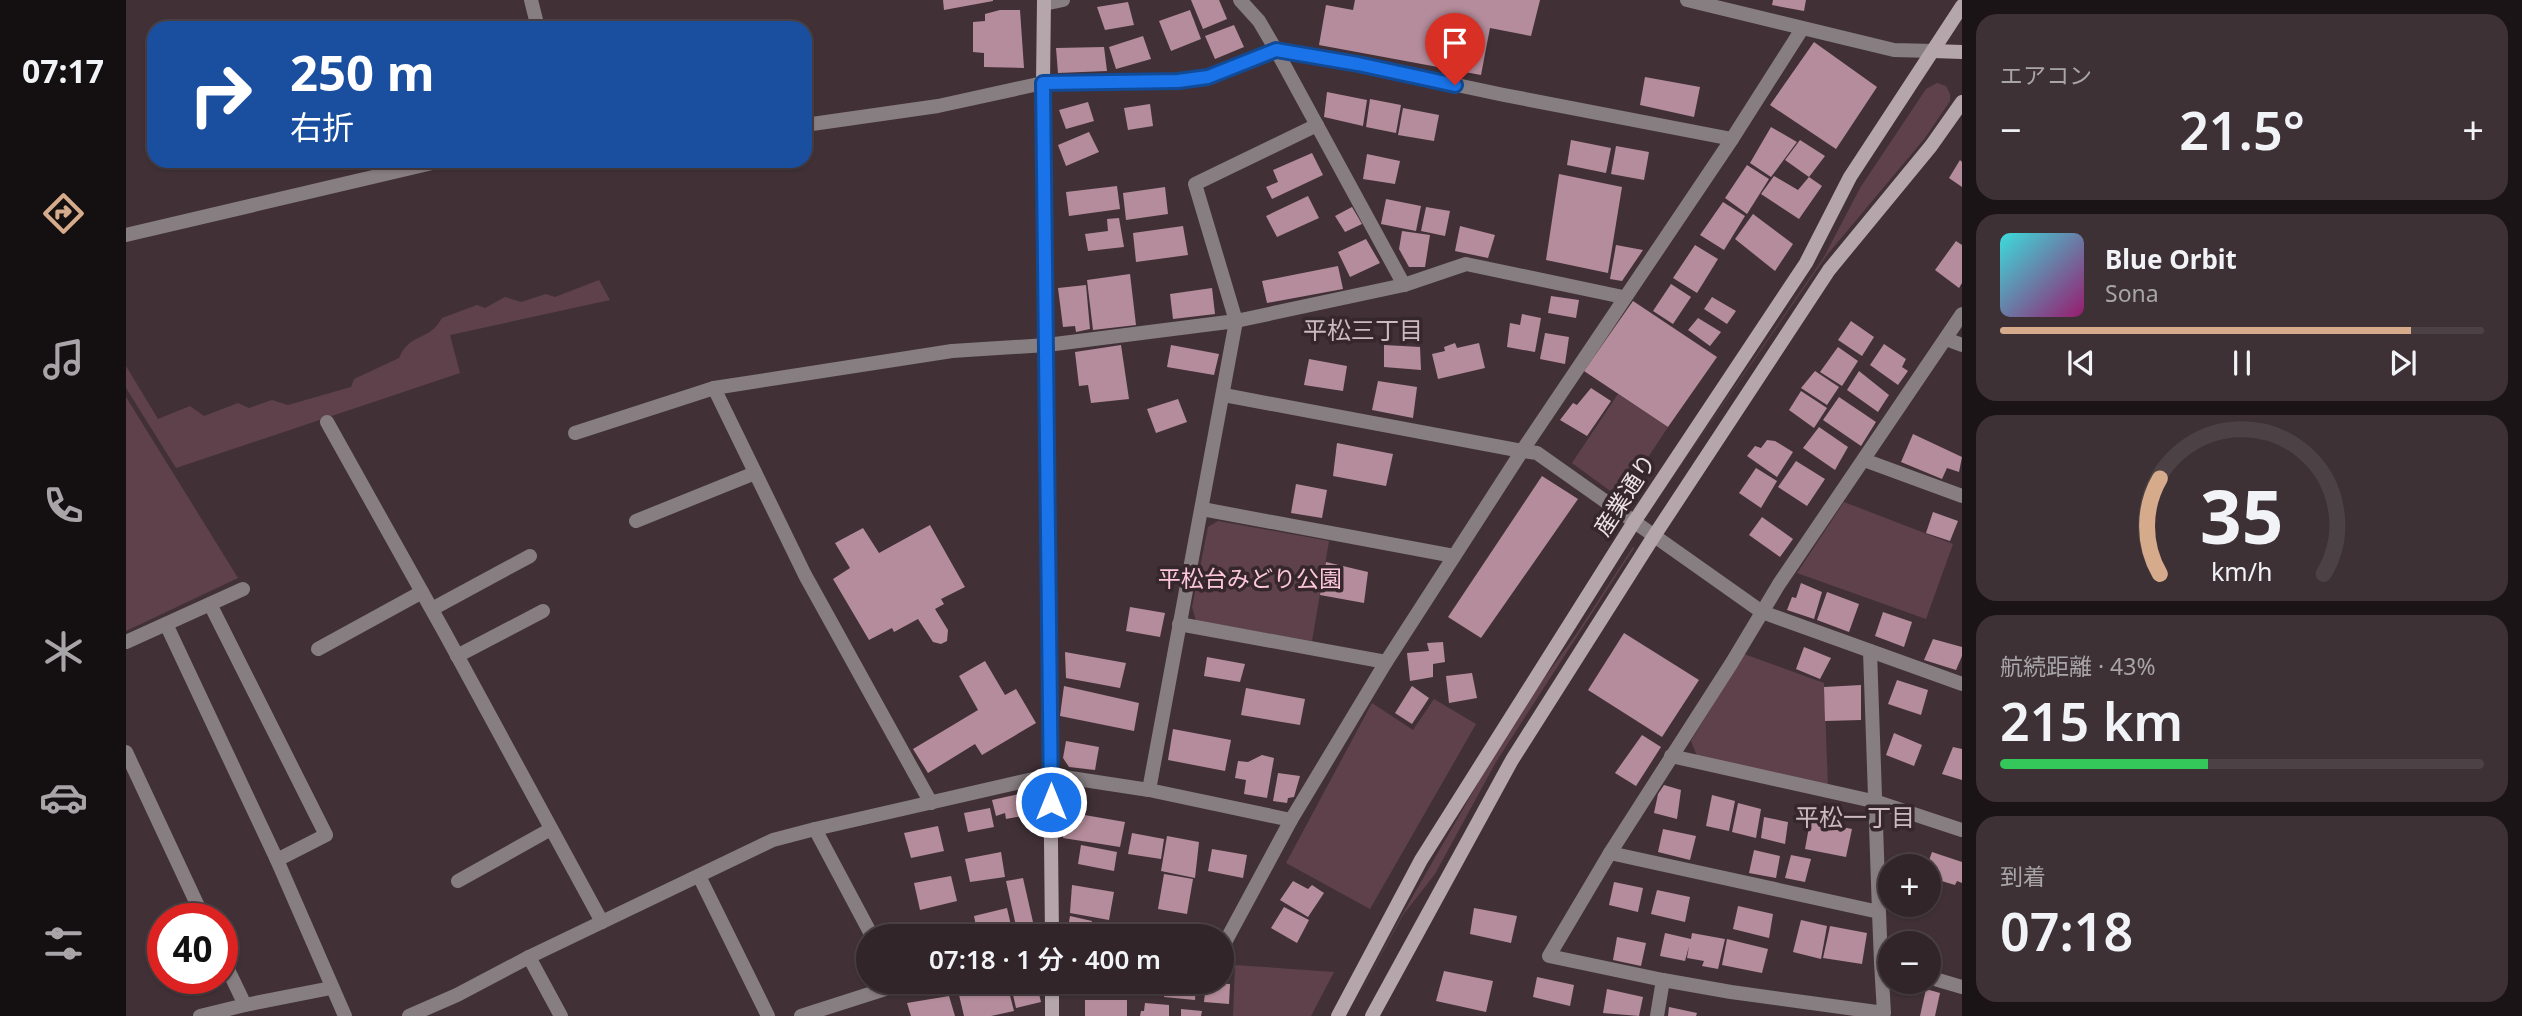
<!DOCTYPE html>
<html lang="ja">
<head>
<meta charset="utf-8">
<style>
  :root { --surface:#312529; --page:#3d3135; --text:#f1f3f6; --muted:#a8a5a8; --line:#4c4246; --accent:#d6ab8b }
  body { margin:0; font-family:"Noto Sans","Noto Sans JP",sans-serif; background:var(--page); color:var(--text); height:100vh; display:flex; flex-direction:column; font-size:26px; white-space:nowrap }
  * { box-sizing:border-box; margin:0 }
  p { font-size:23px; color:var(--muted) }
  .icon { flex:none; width:38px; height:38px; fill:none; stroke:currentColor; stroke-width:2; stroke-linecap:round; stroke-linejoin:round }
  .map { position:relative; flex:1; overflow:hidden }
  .details { display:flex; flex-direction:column; gap:14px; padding:14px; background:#1b1417; width:560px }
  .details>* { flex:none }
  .guide { position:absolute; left:21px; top:21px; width:665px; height:147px; border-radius:21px; box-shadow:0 2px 5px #0004,0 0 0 2px var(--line); background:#1a4fa0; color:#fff; overflow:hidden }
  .controls { position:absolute; left:1752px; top:854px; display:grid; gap:14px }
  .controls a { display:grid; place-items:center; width:63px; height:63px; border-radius:50%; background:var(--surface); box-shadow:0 2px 5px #0004,0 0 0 2px var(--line); font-size:35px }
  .speed { position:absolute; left:21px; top:903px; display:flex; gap:14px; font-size:35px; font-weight:700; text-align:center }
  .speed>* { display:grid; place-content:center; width:91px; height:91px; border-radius:50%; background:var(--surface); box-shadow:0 2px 5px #0004,0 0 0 2px var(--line); line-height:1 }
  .speed .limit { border:10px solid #d22; background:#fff; color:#111 }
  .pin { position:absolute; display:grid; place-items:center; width:60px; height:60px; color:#fff; margin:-72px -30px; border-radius:50% 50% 50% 0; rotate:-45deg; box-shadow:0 0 7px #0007 }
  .pin .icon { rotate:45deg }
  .me { position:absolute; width:77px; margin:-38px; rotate:0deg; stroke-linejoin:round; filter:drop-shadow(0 0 5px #0008) }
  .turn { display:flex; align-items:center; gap:24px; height:147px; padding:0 28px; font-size:32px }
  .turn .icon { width:91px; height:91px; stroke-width:2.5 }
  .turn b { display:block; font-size:49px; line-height:60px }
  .big { font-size:52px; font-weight:600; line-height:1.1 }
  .details .card { flex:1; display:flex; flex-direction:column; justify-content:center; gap:10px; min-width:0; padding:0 24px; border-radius:21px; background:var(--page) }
  .details .dial { align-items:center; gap:0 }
  .dial svg { height:182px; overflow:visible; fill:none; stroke:var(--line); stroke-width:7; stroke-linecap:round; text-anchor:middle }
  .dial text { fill:var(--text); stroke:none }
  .song { display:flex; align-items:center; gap:21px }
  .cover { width:84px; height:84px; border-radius:10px; background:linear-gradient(135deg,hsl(180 70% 55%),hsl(320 70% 35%)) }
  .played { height:7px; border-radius:4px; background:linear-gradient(90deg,var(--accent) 85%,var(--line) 85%) }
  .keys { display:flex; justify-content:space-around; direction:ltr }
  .heat { display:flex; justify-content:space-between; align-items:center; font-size:38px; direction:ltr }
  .charge { height:10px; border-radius:5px; background:linear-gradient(90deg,#34c759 43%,var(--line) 0) }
  .trip { position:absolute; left:730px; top:924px; width:378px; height:70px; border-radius:35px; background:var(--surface); box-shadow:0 2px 5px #0004,0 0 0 2px var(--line); font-weight:600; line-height:70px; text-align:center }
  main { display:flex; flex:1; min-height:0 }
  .tab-bar { display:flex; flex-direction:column; width:126px; justify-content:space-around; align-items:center; background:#140f10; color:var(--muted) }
  .tab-bar .icon { width:49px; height:49px }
  .tab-bar .selected { color:var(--accent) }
  .tab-bar b { font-size:32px; color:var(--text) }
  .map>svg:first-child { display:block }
  .green { fill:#5f414c }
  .building { fill:#b58c9b }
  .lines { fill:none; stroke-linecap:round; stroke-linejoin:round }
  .street { stroke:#877e81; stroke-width:14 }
  .secondary { stroke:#b4a6ab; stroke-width:14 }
  .route-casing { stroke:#114b97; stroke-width:18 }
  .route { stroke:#1a73e8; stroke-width:12 }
  .labels { text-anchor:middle; stroke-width:7; stroke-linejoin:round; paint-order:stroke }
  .street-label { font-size:23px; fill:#eee3e7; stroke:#36272d }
  .park-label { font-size:23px; fill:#fdc6da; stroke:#36272d }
  .neighbourhood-label { font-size:24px; fill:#cdb9c0; stroke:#36272d }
</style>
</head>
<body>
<main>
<nav class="tab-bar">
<b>07:17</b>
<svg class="icon selected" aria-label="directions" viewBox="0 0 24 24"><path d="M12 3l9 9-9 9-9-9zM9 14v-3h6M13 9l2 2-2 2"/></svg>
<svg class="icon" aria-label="music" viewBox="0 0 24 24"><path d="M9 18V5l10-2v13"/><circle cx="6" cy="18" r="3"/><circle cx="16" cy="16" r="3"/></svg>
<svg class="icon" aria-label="phone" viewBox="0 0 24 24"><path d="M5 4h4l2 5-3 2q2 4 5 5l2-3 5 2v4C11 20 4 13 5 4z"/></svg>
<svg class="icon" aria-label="climate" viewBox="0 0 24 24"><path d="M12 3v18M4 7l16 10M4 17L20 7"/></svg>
<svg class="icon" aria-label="car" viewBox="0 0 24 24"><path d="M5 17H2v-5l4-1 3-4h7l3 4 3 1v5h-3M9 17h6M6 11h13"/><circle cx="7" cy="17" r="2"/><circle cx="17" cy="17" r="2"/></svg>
<svg class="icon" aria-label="filters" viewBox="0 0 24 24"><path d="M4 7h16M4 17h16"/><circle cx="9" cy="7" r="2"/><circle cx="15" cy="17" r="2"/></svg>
</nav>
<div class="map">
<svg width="1836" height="1016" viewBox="0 0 1836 1016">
  <rect width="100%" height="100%" fill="#413137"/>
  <g class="green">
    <polygon points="1811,83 1820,86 1824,94 1824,101 1799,138 1701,255 1535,494 1698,257 1734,188 1800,89"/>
    <path d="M473 280 484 300 324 335 334 373 50 468 0 388V366L32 419 64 406 78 416 112 403 123 408 146 400 162 405 225 387 228 379 273 358C284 332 303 342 316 318L351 305 359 308 379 297 395 302 420 294 429 297Z"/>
    <polygon points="1492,394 1542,427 1499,492 1487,493 1446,463"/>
    <polygon points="0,397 112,578 0,631"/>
    <polygon points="1718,502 1827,544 1800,619 1671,573"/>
    <polygon points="1092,521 1203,541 1186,641 1070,621 1066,607 1082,527"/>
    <polygon points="1507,547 1508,548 1370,762 1309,874 1277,915 1222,1016 1276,915 1375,743 1398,706 1451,633"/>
    <polygon points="1618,654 1698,683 1702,786 1571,756 1565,741"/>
    <polygon points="1308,699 1350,724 1244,909 1160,863 1246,703 1287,730"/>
    <polygon points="1109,965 1208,972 1185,1016 1107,1016"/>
  </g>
  <g class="building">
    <polygon points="817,0 867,0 867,1 818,10"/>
    <polygon points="1065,0 1093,0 1101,19 1077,29"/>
    <polygon points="1229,0 1414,0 1405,36 1364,28 1355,75 1193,45 1200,5 1227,10"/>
    <polygon points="1647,0 1680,0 1678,11 1646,5"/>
    <polygon points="1002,2 1008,25 979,30 971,7"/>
    <polygon points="874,10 894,10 898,68 858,67 858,53 847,52 847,22 859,21 859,14"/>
    <polygon points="1064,10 1075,39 1045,51 1033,21"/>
    <polygon points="1108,25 1118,47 1089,59 1079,36"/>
    <polygon points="1017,36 1025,59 990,69 983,47"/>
    <polygon points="1688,42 1751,87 1710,149 1644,105"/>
    <polygon points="978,47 981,71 932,73 930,48"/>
    <polygon points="1519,77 1574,87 1568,117 1514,105"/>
    <polygon points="1201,92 1241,100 1237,126 1198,117"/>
    <polygon points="1244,99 1275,105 1270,133 1240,127"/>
    <polygon points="962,102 968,121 940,129 933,110"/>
    <polygon points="1024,104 1027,126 1002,130 998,108"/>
    <polygon points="1277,108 1313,115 1308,141 1272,135"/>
    <polygon points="1645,127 1671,142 1645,177 1624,163"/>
    <polygon points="963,132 973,152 940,166 932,145"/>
    <polygon points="1445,140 1485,148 1480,173 1441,165"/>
    <polygon points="1674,140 1699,156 1683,177 1659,160"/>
    <polygon points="1490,146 1523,152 1518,180 1485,174"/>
    <polygon points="1186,153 1197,175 1146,199 1140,187 1152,182 1147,170"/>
    <polygon points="1241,154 1274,161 1269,184 1237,179"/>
    <polygon points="1834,160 1836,162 1836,187 1823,178"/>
    <polygon points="1621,165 1643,179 1621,214 1599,198"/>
    <polygon points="1433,174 1496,187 1482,273 1420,260"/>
    <polygon points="1648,176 1672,190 1683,177 1696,186 1673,219 1635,194"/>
    <polygon points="991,186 994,209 943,216 940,192"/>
    <polygon points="1039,187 1042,214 1000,220 997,193"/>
    <polygon points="1182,196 1193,218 1151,237 1140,216"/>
    <polygon points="1260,199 1295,206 1290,231 1255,224"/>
    <polygon points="1597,202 1619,216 1598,250 1574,235"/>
    <polygon points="1226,207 1236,224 1219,232 1209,216"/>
    <polygon points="1300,207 1324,211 1319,236 1295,231"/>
    <polygon points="1627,214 1667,244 1649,271 1609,239"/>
    <polygon points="993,218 998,247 962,251 959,234 982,231 981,219"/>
    <polygon points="1057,226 1062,255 1010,262 1007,233"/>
    <polygon points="1334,226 1369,235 1362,258 1329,251"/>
    <polygon points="1276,231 1304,235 1299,267 1283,267 1273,249"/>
    <polygon points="1240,239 1254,263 1224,277 1212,252"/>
    <polygon points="1830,241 1836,245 1836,283 1833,288 1809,270"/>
    <polygon points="1490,245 1517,250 1496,281 1484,279"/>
    <polygon points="1569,245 1592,259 1571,293 1547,278"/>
    <polygon points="1212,266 1217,289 1141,303 1136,281"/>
    <polygon points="1004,274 1010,325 967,330 961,280"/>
    <polygon points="1545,284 1565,297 1547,324 1527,311"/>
    <polygon points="960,285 964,329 950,332 949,326 937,327 932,288"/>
    <polygon points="1086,288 1089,314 1047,319 1044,294"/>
    <polygon points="1425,296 1453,300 1450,318 1422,313"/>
    <polygon points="1586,297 1610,311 1601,324 1578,309"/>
    <polygon points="1507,301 1591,357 1542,427 1458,371"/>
    <polygon points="1396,314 1415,318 1409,352 1381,347 1384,323 1394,325"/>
    <polygon points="1572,318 1595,332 1584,346 1562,330"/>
    <polygon points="1725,321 1748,337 1736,356 1712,340"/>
    <polygon points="1419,333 1443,337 1439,364 1414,359"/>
    <polygon points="1329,343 1331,348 1353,343 1359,368 1312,379 1306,354 1319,351 1318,347"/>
    <polygon points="1758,344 1780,359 1776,367 1782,371 1772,385 1744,365"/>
    <polygon points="995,345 1003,399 965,403 962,385 953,386 949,352"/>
    <polygon points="1045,345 1093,354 1088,375 1041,367"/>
    <polygon points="1258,345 1294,347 1295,370 1258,367"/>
    <polygon points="1712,347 1732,361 1716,386 1694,372"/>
    <polygon points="1183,359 1221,366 1217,391 1178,385"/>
    <polygon points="1689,371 1713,387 1701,405 1675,388"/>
    <polygon points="1733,371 1763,395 1752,412 1721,390"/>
    <polygon points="1252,381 1291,387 1287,418 1246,410"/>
    <polygon points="1465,388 1485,401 1461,436 1434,420 1447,403 1451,405"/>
    <polygon points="1675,391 1701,408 1688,428 1663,410"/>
    <polygon points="1713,397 1750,422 1735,446 1697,420"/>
    <polygon points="1052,399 1061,422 1030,433 1021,409"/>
    <polygon points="1693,427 1722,447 1709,470 1677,448"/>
    <polygon points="1787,434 1836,457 1833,472 1821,468 1816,479 1775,462"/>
    <polygon points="1641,440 1649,441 1667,452 1651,477 1621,456 1629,446 1635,448"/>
    <polygon points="1211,443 1267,454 1260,486 1207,476"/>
    <polygon points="1670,461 1699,479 1681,506 1652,487"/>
    <polygon points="1630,468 1651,481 1635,508 1613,493"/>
    <polygon points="1416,476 1452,499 1355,638 1322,617"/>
    <polygon points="1170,484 1201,490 1196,518 1165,513"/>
    <polygon points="1807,512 1832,521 1824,541 1800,533"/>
    <polygon points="1636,517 1667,539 1654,557 1623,535"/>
    <polygon points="804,525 839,587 815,599 818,604 809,609 822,630 821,641 815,644 807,642 792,619 768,632 766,628 743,640 707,579 724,568 709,543 737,528 753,553"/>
    <polygon points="1200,562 1242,572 1238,603 1194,595"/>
    <polygon points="1675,583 1696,592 1688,619 1661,610 1666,597 1670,598"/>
    <polygon points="1701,592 1733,604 1723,632 1691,620"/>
    <polygon points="1004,607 1039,613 1034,637 1000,631"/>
    <polygon points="1757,612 1786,622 1778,647 1749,636"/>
    <polygon points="1498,633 1573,680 1536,737 1462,690"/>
    <polygon points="1807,639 1836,647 1836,656 1830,670 1798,660"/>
    <polygon points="1317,642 1319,662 1307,664 1307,677 1284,681 1281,653 1303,651 1301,643"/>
    <polygon points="1678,647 1705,658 1694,679 1670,669"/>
    <polygon points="939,652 1000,663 994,688 940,678"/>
    <polygon points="1081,657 1119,664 1114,682 1078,676"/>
    <polygon points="859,661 879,695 890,689 910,723 856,755 849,744 802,773 787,749 852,710 833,676"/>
    <polygon points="1346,673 1351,698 1323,703 1320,676"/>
    <polygon points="1771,680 1802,690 1795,715 1762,704"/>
    <polygon points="1735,685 1735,720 1699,721 1698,687"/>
    <polygon points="938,686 1013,703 1008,731 934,716"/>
    <polygon points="1286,686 1303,698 1286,724 1269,713"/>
    <polygon points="1120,688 1179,699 1174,725 1115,715"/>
    <polygon points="1047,729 1105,740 1099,771 1042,760"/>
    <polygon points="1768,733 1796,745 1788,766 1760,755"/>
    <polygon points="1516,735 1535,747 1510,786 1489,773"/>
    <polygon points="940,741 973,747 969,770 943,767 937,758"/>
    <polygon points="1827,747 1836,749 1836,780 1816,774"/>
    <polygon points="1136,755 1148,758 1141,798 1118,794 1120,780 1109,778 1112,761 1122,762"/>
    <polygon points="1152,773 1174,776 1168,797 1162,798 1161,803 1147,801"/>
    <polygon points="1538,785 1555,790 1551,819 1528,813 1532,794"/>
    <polygon points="897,793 902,815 880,819 879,813 870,816 866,800"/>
    <polygon points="1586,795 1609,801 1603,831 1580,826"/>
    <polygon points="1612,803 1635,809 1630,838 1606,832"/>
    <polygon points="864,808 868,827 842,832 838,813"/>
    <polygon points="941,812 999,822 994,847 937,838"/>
    <polygon points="1685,816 1707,821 1706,825 1726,829 1720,857 1679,849"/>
    <polygon points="1638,817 1662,822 1659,844 1635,838"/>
    <polygon points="812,826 818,851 785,858 778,833"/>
    <polygon points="1537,829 1570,836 1564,860 1532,852"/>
    <polygon points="1006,833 1038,839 1035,859 1002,854"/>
    <polygon points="1041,836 1073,842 1069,878 1035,871"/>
    <polygon points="955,845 991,852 988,871 952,864"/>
    <polygon points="1086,849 1121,855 1117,878 1082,871"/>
    <polygon points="1628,850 1654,856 1650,878 1623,873"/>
    <polygon points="875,852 879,877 844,882 839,859"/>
    <polygon points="1806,852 1836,862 1836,883 1831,881 1829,885 1802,877 1801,866"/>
    <polygon points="1665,855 1685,859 1679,882 1659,878"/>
    <polygon points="1038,874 1067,879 1061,914 1032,909"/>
    <polygon points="825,876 831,901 794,910 788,883"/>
    <polygon points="897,878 909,931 892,935 880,881"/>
    <polygon points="1167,881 1182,889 1186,885 1198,893 1182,917 1154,900"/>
    <polygon points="1488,882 1517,888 1512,912 1483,905"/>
    <polygon points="946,885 988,892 983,920 944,913"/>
    <polygon points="1531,890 1564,897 1559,922 1525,914"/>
    <polygon points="1612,906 1647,914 1643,938 1607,929"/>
    <polygon points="1158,907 1183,920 1171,943 1145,928"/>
    <polygon points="881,908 887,934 852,936 848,916"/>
    <polygon points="1348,908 1391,916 1385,943 1344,934"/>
    <polygon points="944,916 966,921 963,936 941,934"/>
    <polygon points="1675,920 1701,926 1695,959 1667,952"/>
    <polygon points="1704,926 1741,933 1736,964 1697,958"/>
    <polygon points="830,927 831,936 799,936 799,934"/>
    <polygon points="1539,933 1565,939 1566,933 1599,939 1592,969 1576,966 1578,961 1561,958 1563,946 1559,961 1534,956"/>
    <polygon points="1491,937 1520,943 1515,966 1487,960"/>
    <polygon points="1601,939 1642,949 1636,973 1596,965"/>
    <polygon points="1318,971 1367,981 1360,1012 1310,1001"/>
    <polygon points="1411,977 1448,985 1444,1006 1407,997"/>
    <polygon points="884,982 910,982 915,1002 890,1008"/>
    <polygon points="939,982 971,982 969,993 938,989"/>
    <polygon points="1049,982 1070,982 1069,1000 1038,997 1039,983"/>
    <polygon points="1080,983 1104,984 1103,1004 1078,1002"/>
    <polygon points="881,984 888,1011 865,1016 838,1016 833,995"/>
    <polygon points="1481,989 1517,997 1513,1016 1477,1013"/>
    <polygon points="1800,989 1814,993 1809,1016 1794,1016"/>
    <polygon points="823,996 829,1016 785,1016 781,1003"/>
    <rect x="959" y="1000" width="42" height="16"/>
    <polygon points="1019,1003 1043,1005 1043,1016 1014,1016 1015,1011 1018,1011"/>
    <polygon points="1543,1007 1571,1013 1570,1016 1542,1016"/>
    <polygon points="1055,1009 1076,1011 1075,1016 1055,1016"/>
  </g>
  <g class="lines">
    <g class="street">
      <polyline points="405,0 412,28"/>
      <polyline points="1114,0 1133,21 1150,50 1278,285"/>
      <polyline points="1561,0 1768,50 1807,51"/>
      <polyline points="918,4 937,0"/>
      <polyline points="679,125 812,106 917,83 1052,81 1082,77 1150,50 1232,64 1378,95 1606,139"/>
      <polyline points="1191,125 1069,184 1110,321 1278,285 1340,264 1497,297"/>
      <polyline points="0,235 315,161"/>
      <polyline points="1820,339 1836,345"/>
      <polyline points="1098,395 1396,451 1606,139 1676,29"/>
      <polyline points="201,422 320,635 476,922"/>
      <polyline points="449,433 588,388"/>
      <polyline points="1738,460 1836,496"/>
      <polyline points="1076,509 1328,556"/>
      <polyline points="510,521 629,473"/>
      <polyline points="84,604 200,835 151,860"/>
      <polyline points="306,609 404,556"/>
      <polyline points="40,624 151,860 219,1016"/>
      <polyline points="1053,624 1260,662"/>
      <polyline points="0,642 117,589"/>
      <polyline points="192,649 296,592"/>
      <polyline points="331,656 417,611"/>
      <polyline points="0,752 78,919"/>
      <polyline points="1545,756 1751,802 1836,830"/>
      <polyline points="805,803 679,575 588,388 826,351 921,345 1110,321 1023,790"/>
      <polyline points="689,829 746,936"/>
      <polyline points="1484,853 1753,912 1744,651"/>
      <polyline points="573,876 642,1016"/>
      <polyline points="332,881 425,829"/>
      <polyline points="1753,912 1755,962"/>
      <polyline points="1096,948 1165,820 1260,662 1396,451 1411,453 1636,612 1836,684"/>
      <polyline points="403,957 435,1016"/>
      <polyline points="1802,977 1836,987"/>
      <polyline points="1537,980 1605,992 1758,1013 1755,962 1764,965"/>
      <polyline points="119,1005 205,988"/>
      <polyline points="74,1016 119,1005 96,957"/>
      <polyline points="283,1016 331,995 403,957 647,840 689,829 925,775 1023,790 1165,820"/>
      <polyline points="675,1016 781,982"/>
      <polyline points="1531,1016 1537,980 1423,956 1484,853 1605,664 1653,584 1836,314"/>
    </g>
    <g class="secondary">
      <polyline points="918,0 917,83 926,936"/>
      <polyline points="1807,51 1836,52"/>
      <polyline points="926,982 926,1016"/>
      <polyline points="1212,1016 1295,860 1508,522 1680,263 1724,177 1836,6"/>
      <polyline points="1246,1016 1386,760 1528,536 1703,270 1805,146 1836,102"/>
    </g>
  </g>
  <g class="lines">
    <defs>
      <polyline id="route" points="925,802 917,83 1052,81 1082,77 1150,50 1232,64 1329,85"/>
    </defs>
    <use href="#route" class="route-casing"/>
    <use href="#route" class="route"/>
  </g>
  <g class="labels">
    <g class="street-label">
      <text transform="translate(1499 495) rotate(-57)" y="8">産業通り</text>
    </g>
    <g class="park-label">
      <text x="1124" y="587">平松台みどり公園</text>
    </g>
    <g class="neighbourhood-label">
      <text x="1237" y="339">平松三丁目</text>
      <text x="1729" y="826">平松一丁目</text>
    </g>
  </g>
</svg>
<div class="controls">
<a>+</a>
<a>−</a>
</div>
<div class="speed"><div class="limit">40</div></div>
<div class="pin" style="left:1329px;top:85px;background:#d93025"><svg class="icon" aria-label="arrive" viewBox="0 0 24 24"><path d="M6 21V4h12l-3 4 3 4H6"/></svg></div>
<svg class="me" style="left:925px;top:802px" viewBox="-20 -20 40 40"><circle r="17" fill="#1a73e8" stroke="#fff" stroke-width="3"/><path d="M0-11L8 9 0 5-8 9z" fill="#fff"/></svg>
<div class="trip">07:18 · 1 分 · 400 m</div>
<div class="guide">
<div class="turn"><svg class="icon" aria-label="right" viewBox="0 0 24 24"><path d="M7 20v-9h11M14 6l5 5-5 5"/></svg><div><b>250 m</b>右折</div></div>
</div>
</div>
<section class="details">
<div class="card"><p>エアコン</p>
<div class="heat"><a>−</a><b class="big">21.5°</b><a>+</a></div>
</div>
<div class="card">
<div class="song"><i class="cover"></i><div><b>Blue Orbit</b><p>Sona</p></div></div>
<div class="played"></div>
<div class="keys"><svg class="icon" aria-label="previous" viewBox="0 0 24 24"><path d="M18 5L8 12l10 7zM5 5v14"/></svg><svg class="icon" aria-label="pause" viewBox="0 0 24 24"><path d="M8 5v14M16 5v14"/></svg><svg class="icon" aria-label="next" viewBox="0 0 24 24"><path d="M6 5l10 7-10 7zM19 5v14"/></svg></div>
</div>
<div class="card dial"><svg viewBox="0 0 100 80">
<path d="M14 69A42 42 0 1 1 86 69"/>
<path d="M14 69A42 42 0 0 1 14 27" stroke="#d6ab8b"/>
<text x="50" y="56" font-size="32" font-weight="700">35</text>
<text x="50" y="72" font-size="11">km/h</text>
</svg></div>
<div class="card"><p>航続距離 · 43%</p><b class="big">215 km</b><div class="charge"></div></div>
<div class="card"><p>到着</p><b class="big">07:18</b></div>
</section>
</main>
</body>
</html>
